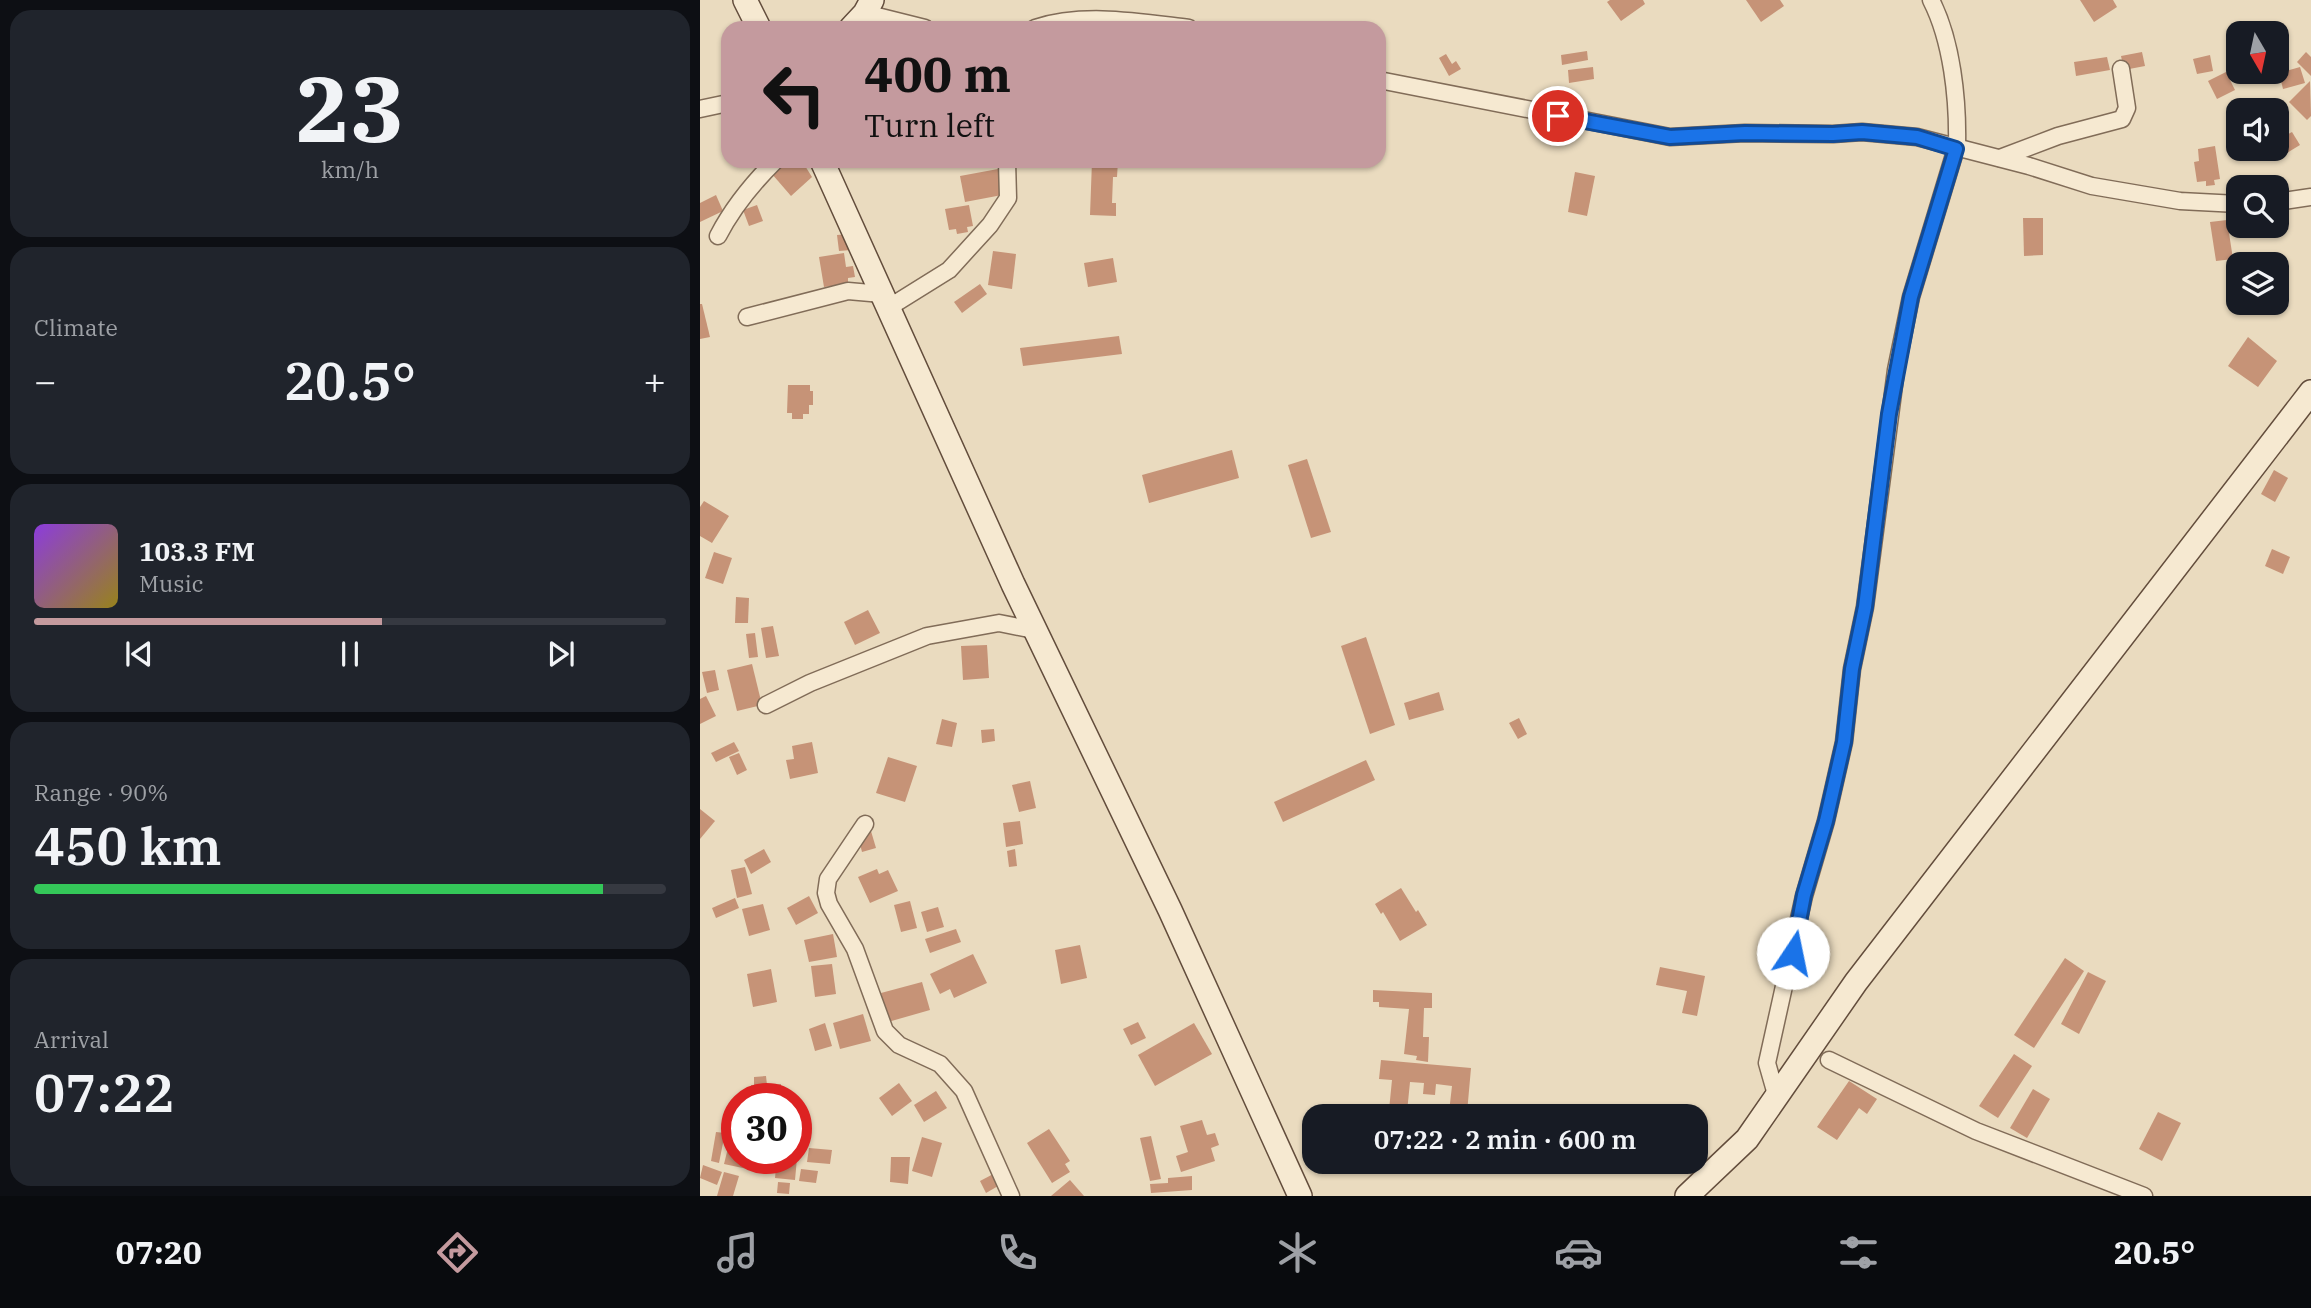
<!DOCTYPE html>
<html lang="en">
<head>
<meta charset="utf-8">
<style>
  :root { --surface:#171b24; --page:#20242c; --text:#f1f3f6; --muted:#9ea1a6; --line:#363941; --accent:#c49a9e }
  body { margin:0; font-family:"IBM Plex Serif",serif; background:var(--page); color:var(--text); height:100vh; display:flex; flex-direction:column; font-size:26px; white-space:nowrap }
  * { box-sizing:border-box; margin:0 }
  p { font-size:23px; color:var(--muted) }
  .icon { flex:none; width:38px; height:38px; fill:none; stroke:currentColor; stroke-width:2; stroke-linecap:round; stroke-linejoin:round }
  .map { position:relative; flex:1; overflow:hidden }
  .drawer { display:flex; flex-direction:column; gap:10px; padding:10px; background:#0d0f14; width:700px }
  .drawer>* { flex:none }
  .top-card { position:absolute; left:21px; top:21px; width:665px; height:147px; border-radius:21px; box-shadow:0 2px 5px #0004; background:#c49a9e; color:#111; overflow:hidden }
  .needle { width:46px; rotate:171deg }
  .tools { position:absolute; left:1526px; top:21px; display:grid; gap:14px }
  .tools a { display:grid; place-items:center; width:63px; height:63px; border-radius:14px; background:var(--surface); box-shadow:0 2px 5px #0004; font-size:35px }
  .speed { position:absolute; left:21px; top:1083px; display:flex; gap:14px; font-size:35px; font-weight:700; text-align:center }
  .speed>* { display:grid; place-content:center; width:91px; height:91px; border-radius:50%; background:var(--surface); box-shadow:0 2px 5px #0004; line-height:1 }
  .speed .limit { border:10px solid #d22; background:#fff; color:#111 }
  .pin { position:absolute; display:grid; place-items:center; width:60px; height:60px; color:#fff; margin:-30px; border:4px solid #fff; border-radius:50%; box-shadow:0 2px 7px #0007 }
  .me { position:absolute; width:77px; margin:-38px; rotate:11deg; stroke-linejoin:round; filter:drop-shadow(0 0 5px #0008) }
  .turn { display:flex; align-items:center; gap:24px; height:147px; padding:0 28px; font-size:32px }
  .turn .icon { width:91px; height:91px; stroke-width:2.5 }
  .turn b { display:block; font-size:49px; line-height:60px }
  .big { font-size:52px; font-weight:600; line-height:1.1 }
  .drawer .tile { flex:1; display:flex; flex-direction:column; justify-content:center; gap:10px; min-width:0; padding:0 24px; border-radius:21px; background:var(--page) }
  .drawer .dial { align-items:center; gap:0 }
  .dial b { font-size:91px; line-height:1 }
  .song { display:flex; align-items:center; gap:21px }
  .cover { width:84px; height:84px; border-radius:10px; background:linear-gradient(135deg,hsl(270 70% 55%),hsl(50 70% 35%)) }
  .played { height:7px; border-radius:4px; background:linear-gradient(90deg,var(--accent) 55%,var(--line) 55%) }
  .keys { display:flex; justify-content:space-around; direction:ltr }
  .heat { display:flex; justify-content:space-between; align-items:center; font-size:38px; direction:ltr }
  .charge { height:10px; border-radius:5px; background:linear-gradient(90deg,#34c759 90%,var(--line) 0) }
  .trip { position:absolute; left:602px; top:1104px; width:406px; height:70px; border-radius:21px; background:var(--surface); box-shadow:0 2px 5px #0004; font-weight:600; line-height:70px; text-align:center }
  .dock { display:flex; height:112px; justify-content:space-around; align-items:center; background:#090b0e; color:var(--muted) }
  .dock .icon { width:49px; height:49px }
  .dock .selected { color:var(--accent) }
  .dock b { font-size:32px; color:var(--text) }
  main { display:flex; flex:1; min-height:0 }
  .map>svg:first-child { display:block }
  .building { fill:#c69377 }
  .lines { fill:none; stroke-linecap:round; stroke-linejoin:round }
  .street-casing { stroke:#816c58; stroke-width:19 }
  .secondary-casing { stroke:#634d3c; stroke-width:26 }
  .street { stroke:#f6e9d1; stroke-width:16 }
  .secondary { stroke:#f6e9d1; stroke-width:23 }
  .route-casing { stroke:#114b97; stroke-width:18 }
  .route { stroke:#1a73e8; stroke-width:12 }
</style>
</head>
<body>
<main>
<section class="drawer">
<div class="tile dial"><b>23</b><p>km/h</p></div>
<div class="tile"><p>Climate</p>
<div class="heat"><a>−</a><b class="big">20.5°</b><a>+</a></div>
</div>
<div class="tile">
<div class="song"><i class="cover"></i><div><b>103.3 FM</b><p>Music</p></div></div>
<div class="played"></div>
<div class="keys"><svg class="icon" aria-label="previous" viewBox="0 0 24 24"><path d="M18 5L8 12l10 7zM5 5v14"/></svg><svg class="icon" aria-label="pause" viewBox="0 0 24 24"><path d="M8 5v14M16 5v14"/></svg><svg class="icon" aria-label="next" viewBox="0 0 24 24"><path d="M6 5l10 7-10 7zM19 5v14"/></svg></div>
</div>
<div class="tile"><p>Range · 90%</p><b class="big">450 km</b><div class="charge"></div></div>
<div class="tile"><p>Arrival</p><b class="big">07:22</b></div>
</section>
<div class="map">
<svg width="1611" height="1196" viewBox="0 0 1611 1196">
  <rect width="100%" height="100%" fill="#eadbbf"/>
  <g class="building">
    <polygon points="910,0 943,0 945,4 921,21 907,2"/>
    <polygon points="1046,0 1080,0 1084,6 1061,22"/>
    <polygon points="1380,0 1413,0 1417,7 1394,22"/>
    <polygon points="887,51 888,60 862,65 861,55"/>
    <polygon points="1442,52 1445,66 1424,70 1421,56"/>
    <polygon points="1606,52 1611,57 1611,76 1597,62"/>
    <polygon points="746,54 752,64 756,61 761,69 749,76 739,58"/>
    <polygon points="1510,55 1513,71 1497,74 1493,59"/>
    <polygon points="1407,57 1410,70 1376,76 1374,62"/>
    <polygon points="893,67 894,79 869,83 868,70"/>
    <polygon points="1600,67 1605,83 1583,89 1579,73"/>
    <polygon points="1526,72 1535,90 1517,99 1508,81"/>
    <polygon points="1610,81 1611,116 1607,120 1589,102"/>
    <polygon points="1592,132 1600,145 1585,154 1577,140"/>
    <polygon points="1515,146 1520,179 1514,180 1515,185 1506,186 1506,181 1497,182 1494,162 1499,161 1498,149"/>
    <polygon points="87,161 102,161 112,177 91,196 72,174"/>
    <polygon points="392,161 418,161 417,177 413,177 412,203 416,203 416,216 390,215"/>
    <polygon points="298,169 302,195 265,202 260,176"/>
    <polygon points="875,172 895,176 887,216 868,212"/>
    <polygon points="16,195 23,211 0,222 0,203"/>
    <polygon points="57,205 63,221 49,226 43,210"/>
    <polygon points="269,205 273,226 267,227 268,232 257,234 256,229 249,230 245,209"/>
    <polygon points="1323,218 1343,218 1343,255 1324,256"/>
    <polygon points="1527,220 1533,259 1516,261 1510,222"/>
    <polygon points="149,234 151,250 139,251 137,235"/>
    <polygon points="293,251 316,254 312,289 288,285"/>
    <polygon points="144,253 146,267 153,266 155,277 148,278 148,284 124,287 119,257"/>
    <polygon points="413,258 417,282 388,287 384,263"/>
    <polygon points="280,284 287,294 262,313 254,302"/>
    <polygon points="0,304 2,304 10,337 0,339"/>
    <polygon points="419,336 422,354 323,366 320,348"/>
    <polygon points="1548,337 1577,361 1558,387 1528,366"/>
    <polygon points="88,385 110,385 110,391 113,391 113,405 109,405 109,414 103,414 103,419 92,419 92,413 87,413"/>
    <polygon points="532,450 539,478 449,503 442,475"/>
    <polygon points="607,459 631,532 611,538 588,465"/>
    <polygon points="1574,470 1588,478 1575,502 1561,494"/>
    <polygon points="4,501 29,516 12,543 0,536 0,507"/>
    <polygon points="1572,549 1590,557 1583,574 1565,566"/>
    <polygon points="14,552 32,558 23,584 5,578"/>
    <polygon points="36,597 49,598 48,623 35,623"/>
    <polygon points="168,610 180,633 155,645 144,622"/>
    <polygon points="73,626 79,656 66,658 61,628"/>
    <polygon points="55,633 58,657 49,658 46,634"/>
    <polygon points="666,637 695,725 670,734 641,646"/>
    <polygon points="287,645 289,678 263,680 261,646"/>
    <polygon points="52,664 62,705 37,711 27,670"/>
    <polygon points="15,670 19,690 7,693 2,672"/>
    <polygon points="739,692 744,710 709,720 704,703"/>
    <polygon points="6,696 16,716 0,724 0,699"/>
    <polygon points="819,718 827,734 818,739 809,723"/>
    <polygon points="242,719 257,723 252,747 236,744"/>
    <polygon points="294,729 295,741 282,743 281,730"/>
    <polygon points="34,742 39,751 16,762 11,753"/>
    <polygon points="112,742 118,773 90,779 86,760 94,759 92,746"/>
    <polygon points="39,753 47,770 37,775 29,757"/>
    <polygon points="188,757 217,766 205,802 176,793"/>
    <polygon points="666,760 675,780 583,822 574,802"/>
    <polygon points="330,781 336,808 319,812 312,785"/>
    <polygon points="0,809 15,821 0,839"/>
    <polygon points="168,821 176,848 162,852 155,825"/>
    <polygon points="320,821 323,844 306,847 303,823"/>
    <polygon points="64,849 71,862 51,874 44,860"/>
    <polygon points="315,849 317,866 309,867 307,851"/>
    <polygon points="45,867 52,894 37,898 31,870"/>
    <polygon points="177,869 179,874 188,870 198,891 170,903 158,877"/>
    <polygon points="701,888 716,912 718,910 727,925 700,941 683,912 681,914 675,904"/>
    <polygon points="109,896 118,913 96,925 87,908"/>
    <polygon points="35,898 39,908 16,918 12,908"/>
    <polygon points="210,901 217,928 201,932 194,905"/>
    <polygon points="63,904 70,930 49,936 42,909"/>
    <polygon points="238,907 244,927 227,932 221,912"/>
    <polygon points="256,929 261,942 230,953 225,939"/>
    <polygon points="133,934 137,957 109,962 104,940"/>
    <polygon points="380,945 387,978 361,984 355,950"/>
    <polygon points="273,954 287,983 254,998 250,989 240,994 230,974"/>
    <polygon points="1365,958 1384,971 1334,1048 1314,1035"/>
    <polygon points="132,964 136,994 115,997 111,966"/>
    <polygon points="960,967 1005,976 997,1016 982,1013 987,991 956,985"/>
    <polygon points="71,969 77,1002 53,1007 47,974"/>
    <polygon points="1388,972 1406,981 1379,1034 1361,1024"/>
    <polygon points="222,982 230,1010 188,1022 181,993"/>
    <polygon points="673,990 732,993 732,1008 724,1008 723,1037 729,1037 728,1062 716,1060 717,1056 704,1054 709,1009 679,1007 679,1002 673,1002"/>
    <polygon points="163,1014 171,1041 140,1049 133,1023"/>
    <polygon points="438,1022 446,1038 431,1045 423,1029"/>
    <polygon points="125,1023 132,1046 115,1051 109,1029"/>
    <polygon points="494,1023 512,1054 455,1086 438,1055"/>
    <polygon points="1314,1054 1332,1066 1298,1118 1279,1106"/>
    <polygon points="681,1060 771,1068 767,1113 749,1112 752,1086 736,1084 735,1095 723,1094 724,1083 710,1082 707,1112 689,1110 692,1080 679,1079"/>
    <polygon points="66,1076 67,1085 81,1084 81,1099 51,1099 51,1085 54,1085 54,1077"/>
    <polygon points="1149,1081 1177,1099 1167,1114 1159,1108 1137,1140 1117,1127"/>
    <polygon points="199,1083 212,1101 192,1116 179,1098"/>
    <polygon points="1333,1089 1350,1099 1327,1138 1310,1128"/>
    <polygon points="236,1091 247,1108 224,1122 214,1105"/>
    <polygon points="1458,1112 1481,1123 1462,1161 1439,1149"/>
    <polygon points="502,1120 507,1135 515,1133 519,1145 511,1148 515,1161 481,1172 476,1156 488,1152 480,1126"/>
    <polygon points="349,1129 370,1161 365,1164 370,1172 352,1183 327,1143"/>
    <polygon points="16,1132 25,1133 19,1163 11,1161"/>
    <polygon points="31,1136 37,1137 37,1158 55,1158 52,1170 24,1164"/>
    <polygon points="451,1136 461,1179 450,1181 440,1138"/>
    <polygon points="222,1137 242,1143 232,1177 212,1171"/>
    <polygon points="109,1148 132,1150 130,1164 107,1162"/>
    <polygon points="191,1157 210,1157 208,1184 190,1182"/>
    <polygon points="77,1158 97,1158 95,1180 75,1178"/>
    <polygon points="3,1165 22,1172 17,1185 0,1178"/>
    <polygon points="101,1169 118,1171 116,1183 99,1181"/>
    <polygon points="299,1171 305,1182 286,1193 280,1181"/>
    <polygon points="24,1172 39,1176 33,1196 17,1196"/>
    <polygon points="492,1176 492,1190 451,1193 450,1184 468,1183 468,1178"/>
    <polygon points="370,1180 384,1196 351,1196"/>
    <polygon points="78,1182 90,1183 89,1194 77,1193"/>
  </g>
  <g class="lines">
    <defs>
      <g id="street">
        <polyline points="165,13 225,28"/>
        <path d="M335 28C384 12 439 22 489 28"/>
        <polyline points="679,80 970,137 1045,133 1133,134 1162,132 1217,137 1329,166 1392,186 1480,201 1538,204"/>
        <polyline points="0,109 28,103"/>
        <polyline points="1300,158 1358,136 1422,119 1427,108 1421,69"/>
        <polyline points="1577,202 1611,197"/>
        <path d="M18 236C33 207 52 184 75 161"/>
        <polyline points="188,308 249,270 290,225 308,198 307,161"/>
        <polyline points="47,317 148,291 182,294"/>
        <polyline points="66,705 110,683 227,636 299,623 334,630"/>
        <polyline points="165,824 128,879 126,893 129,904 155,949 185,1031 199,1045 240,1064 264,1091 311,1196"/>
        <polyline points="1129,1060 1276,1131 1444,1196"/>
        <path d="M1077 1098 1067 1063 1104 896 1126 821 1144 742 1152 669 1165 607 1196 370 1211 297 1257 145C1258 99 1252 41 1231 0"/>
      </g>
      <g id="secondary">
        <polyline points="45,0 59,28"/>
        <polyline points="151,28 165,13 172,0"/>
        <polyline points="122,161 313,584 470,910 600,1196"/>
        <polyline points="987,1196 1047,1139 1156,982 1611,392"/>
      </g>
    </defs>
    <use href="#street" class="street-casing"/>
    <use href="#secondary" class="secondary-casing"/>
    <use href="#street" class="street"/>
    <use href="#secondary" class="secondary"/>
  </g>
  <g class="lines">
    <defs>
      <polyline id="route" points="858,116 970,137 1045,133 1133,134 1162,132 1217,137 1256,149 1211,297 1189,414 1165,607 1152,669 1144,742 1126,821 1104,895 1093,953"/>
    </defs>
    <use href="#route" class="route-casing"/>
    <use href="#route" class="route"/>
  </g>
</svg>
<div class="tools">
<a><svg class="needle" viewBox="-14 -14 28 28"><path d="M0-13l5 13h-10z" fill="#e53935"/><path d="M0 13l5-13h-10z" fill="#9ea1a6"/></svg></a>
<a><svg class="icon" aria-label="sound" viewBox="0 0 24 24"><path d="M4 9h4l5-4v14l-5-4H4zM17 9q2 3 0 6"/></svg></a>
<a><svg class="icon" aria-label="search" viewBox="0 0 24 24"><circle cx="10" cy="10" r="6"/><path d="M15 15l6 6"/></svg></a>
<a><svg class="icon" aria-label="layers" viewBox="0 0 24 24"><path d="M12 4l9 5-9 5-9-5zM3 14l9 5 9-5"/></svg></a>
</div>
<div class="speed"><div class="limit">30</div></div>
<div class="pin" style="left:858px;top:116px;background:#d93025"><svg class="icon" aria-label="arrive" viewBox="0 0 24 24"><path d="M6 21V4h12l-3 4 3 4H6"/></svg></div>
<svg class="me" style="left:1093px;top:953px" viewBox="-20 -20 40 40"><circle r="19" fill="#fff"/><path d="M0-13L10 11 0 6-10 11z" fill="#1a73e8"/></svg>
<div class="trip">07:22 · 2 min · 600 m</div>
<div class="top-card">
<div class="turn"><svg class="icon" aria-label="left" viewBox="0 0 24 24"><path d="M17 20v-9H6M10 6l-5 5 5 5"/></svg><div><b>400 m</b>Turn left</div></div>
</div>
</div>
</main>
<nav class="dock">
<b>07:20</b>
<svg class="icon selected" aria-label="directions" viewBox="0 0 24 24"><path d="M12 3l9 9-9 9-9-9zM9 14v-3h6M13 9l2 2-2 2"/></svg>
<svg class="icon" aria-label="music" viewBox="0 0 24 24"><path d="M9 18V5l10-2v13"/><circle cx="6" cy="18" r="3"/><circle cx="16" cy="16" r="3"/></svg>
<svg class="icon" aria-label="phone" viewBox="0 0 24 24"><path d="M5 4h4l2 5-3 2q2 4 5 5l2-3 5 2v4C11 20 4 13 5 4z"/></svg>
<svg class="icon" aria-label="climate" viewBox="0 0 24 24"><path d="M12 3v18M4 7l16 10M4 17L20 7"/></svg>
<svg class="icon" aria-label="car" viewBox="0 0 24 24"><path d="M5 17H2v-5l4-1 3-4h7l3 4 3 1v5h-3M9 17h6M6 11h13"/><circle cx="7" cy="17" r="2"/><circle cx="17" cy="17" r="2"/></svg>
<svg class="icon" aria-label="filters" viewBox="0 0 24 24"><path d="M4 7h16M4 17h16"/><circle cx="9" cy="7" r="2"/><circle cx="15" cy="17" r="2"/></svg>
<b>20.5°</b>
</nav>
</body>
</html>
